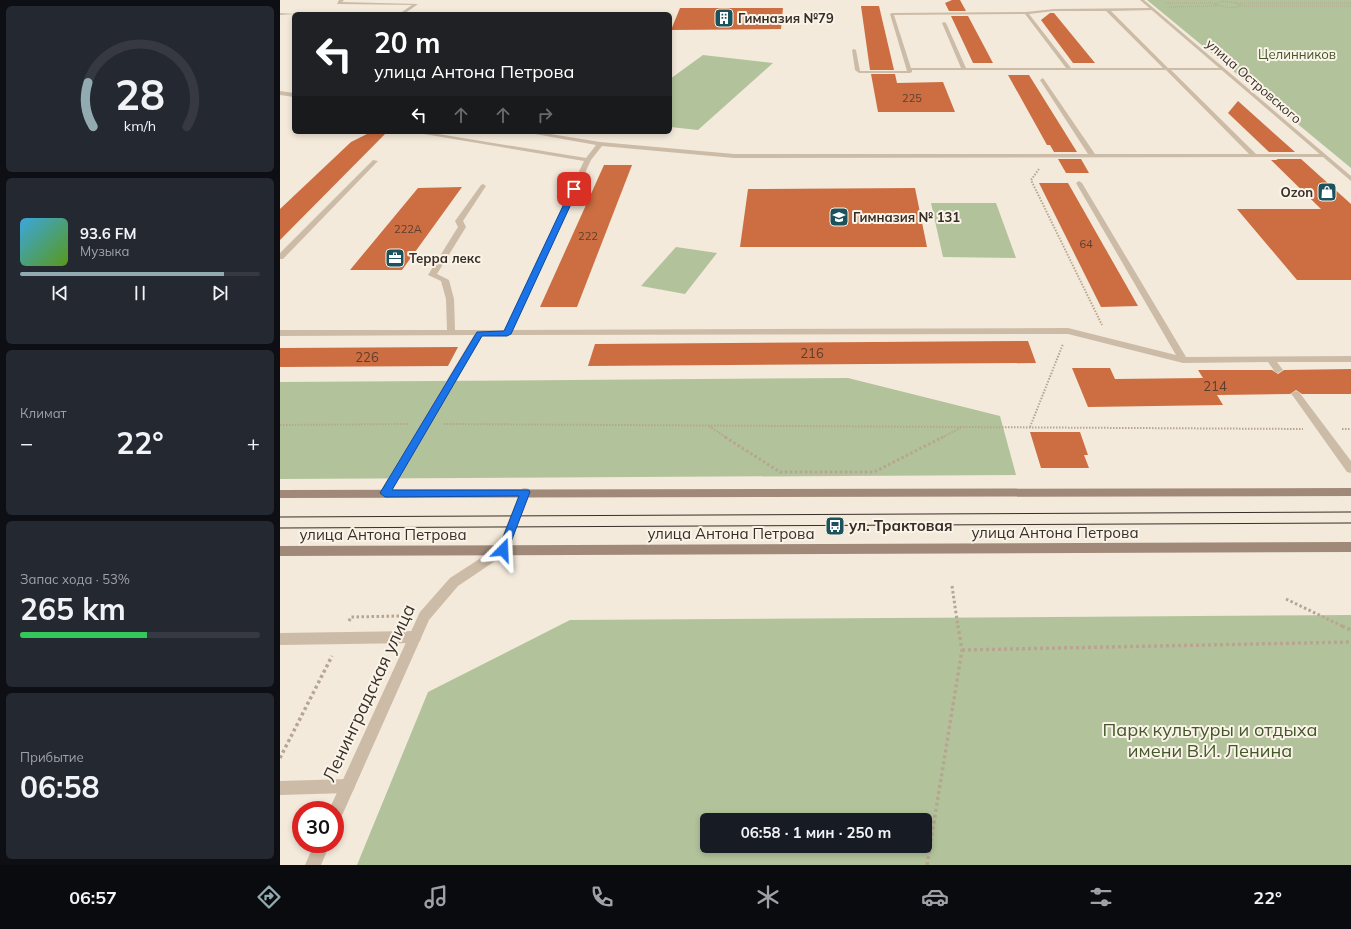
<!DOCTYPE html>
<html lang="ru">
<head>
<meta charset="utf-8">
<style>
  :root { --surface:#171b24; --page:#242831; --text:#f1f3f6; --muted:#9ea1a6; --line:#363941; --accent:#91abb1 }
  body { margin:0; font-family:Mulish,sans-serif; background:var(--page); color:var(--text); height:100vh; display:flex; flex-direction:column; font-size:15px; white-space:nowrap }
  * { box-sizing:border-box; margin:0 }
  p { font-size:13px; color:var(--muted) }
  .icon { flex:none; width:22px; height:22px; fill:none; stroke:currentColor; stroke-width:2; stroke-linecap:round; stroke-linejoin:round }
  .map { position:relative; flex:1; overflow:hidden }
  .panel { display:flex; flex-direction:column; gap:6px; padding:6px; background:#0d0f14; width:280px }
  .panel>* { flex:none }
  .guide { position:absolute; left:12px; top:12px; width:380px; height:122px; border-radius:6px; box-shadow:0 2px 6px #0003; background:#202124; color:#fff; overflow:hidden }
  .speed { position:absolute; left:12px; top:801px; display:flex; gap:8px; font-size:20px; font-weight:700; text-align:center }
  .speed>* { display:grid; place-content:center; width:52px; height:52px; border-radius:50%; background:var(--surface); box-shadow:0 2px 6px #0003; line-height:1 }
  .speed .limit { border:6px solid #d22; background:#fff; color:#111 }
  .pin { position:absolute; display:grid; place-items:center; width:34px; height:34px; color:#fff; margin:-17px; border-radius:8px; box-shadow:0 2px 6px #0006 }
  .me { position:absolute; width:44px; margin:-22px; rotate:21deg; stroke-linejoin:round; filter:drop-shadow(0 0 3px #0008) }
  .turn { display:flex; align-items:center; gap:14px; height:84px; padding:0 16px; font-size:18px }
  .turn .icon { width:52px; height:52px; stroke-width:2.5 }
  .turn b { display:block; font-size:28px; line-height:34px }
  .lanes { display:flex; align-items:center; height:38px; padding:0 16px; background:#0003; justify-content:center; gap:20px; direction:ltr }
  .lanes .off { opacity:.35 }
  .big { font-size:30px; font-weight:700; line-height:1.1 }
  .panel .widget { flex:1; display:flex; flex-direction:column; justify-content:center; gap:6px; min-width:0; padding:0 14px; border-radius:6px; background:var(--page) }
  .panel .dial { align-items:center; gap:0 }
  .dial svg { height:104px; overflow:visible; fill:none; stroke:var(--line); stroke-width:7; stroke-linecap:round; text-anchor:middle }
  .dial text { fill:var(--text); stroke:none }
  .song { display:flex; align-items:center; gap:12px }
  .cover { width:48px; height:48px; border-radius:6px; background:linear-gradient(135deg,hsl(200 70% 55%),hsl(90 70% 35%)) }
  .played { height:4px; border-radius:2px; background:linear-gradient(90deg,var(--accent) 85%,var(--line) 85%) }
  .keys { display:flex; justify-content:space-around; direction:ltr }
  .heat { display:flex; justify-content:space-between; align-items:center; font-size:22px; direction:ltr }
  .charge { height:6px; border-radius:3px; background:linear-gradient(90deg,#34c759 53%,var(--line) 0) }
  .trip { position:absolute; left:420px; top:813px; width:232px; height:40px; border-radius:6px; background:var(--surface); box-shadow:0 2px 6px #0003; font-weight:700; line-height:40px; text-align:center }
  .tab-bar { display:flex; height:64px; justify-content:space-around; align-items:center; background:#090b0e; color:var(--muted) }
  .tab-bar .icon { width:28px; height:28px }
  .tab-bar .on { color:var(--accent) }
  .tab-bar b { font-size:18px; color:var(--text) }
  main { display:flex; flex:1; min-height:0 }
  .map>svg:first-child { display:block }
  .green { fill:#b2c39b; fill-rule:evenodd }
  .building { fill:#cc6e41 }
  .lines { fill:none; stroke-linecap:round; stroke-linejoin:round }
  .path-far3 { stroke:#b8a591; stroke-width:1; stroke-dasharray:1 1; stroke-linecap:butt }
  .path-far2 { stroke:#b8a591; stroke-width:2; stroke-dasharray:1.5 1.5; stroke-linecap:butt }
  .path-far1 { stroke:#b8a591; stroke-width:3; stroke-dasharray:2.5 2.5; stroke-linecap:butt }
  .path { stroke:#b8a591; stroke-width:3.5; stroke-dasharray:3 3; stroke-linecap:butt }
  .service { fill:#ccbba7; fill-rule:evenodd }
  .minor { fill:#ccbba7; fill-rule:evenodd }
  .secondary { fill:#a08978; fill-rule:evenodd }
  .tram { stroke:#382e28; stroke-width:1 }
  .route { fill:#1a73e8; stroke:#114b97 }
  .labels { text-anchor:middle; stroke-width:4; stroke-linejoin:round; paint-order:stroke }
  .far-number-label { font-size:11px; fill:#5d3e2e }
  .far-poi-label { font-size:13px; font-weight:bold; fill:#382e28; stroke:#faf3e8; text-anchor:start }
  .far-park-label { font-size:13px; fill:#43572a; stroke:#faf3e8 }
  .far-street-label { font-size:13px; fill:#382e28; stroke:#faf3e8 }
  .number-label { font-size:13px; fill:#5d3e2e }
  .poi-label { font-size:15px; font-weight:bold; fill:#382e28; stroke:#faf3e8; text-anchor:start }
  .street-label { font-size:15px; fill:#382e28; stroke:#faf3e8 }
  .near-street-label { font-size:18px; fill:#382e28; stroke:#faf3e8 }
  .near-park-label { font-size:18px; fill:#43572a; stroke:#faf3e8 }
</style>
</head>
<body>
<main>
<section class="panel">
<div class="widget dial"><svg viewBox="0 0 100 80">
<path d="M14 69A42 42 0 1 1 86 69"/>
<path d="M14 69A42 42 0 0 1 10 35" stroke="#91abb1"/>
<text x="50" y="56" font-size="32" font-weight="700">28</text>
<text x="50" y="72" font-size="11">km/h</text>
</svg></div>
<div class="widget">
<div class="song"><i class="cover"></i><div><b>93.6 FM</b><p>Музыка</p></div></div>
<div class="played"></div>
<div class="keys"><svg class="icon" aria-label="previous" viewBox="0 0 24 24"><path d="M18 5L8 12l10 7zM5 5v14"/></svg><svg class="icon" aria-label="pause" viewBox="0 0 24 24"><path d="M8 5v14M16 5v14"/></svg><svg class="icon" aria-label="next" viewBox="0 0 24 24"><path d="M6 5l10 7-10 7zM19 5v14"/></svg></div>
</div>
<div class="widget"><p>Климат</p>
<div class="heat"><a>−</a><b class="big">22°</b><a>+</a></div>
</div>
<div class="widget"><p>Запас хода · 53%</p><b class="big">265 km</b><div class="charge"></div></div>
<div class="widget"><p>Прибытие</p><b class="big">06:58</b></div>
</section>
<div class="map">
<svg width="1071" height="865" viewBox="0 0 1071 865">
  <rect width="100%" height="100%" fill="#f3eadb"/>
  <g class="green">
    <polygon points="867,0 1071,0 1071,168"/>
    <polygon points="423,55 493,63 418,130 390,127 390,79"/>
    <polygon points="651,203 716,203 736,258 663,257"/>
    <polygon points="396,247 437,253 405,294 361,286"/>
    <polygon points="568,378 720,416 736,475 0,479 0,382"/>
    <path d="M1071 615V865H77L148 692 290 620ZM427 820H645V846H427Z"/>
  </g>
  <g class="building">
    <polygon points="672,0 680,0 686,11 669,11 665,3"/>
    <polygon points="581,6 599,6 614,70 590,70"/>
    <polygon points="400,8 503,8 501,29 391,30"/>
    <polygon points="770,13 774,13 815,63 793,63 761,20"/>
    <polygon points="671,16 688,16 713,63 693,63"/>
    <polygon points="591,74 615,74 617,83 663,82 675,112 598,112"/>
    <polygon points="728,75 749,75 797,152 774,152 770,145 767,145"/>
    <polygon points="958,101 1015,152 989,152 948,113"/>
    <polygon points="91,132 107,132 0,240 0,209 71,142"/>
    <polygon points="778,159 801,159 809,173 786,173"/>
    <polygon points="996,159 1021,159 1071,204 1071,280 1017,280 957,209 1041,209 991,160 998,160"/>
    <polygon points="324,165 352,165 297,307 260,307"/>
    <polygon points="759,183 788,183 858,306 821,307"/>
    <polygon points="182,187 122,270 70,270 138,188"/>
    <polygon points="635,188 647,247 460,247 468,189"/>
    <polygon points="748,341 756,363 308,366 315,344"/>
    <polygon points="178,347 168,366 0,367 0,348"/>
    <polygon points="792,368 830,368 835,379 923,378 918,370 992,370 998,374 1004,370 1071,369 1071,394 1022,394 1016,390 1010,394 937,395 943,405 808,407"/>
    <polygon points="750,432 800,432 808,455 804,455 809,468 761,468"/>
  </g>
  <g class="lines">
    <g class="path-far3">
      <polygon points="943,1 956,3 961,6 950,8 934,4"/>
      <polyline points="886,3 934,3"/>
      <polyline points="956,3 1071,3"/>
      <polyline points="962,6 1071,6"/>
      <polyline points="889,7 938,6"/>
    </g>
    <g class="path-far2">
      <polyline points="759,169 751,180 822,325"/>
      <polyline points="164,424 1023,429"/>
      <polyline points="0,425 129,424"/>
      <polyline points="429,426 447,438"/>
      <polyline points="750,427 783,344"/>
      <polyline points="1062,429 1071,429"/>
      <polyline points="661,438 682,427"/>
    </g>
    <g class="path-far1">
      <polyline points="445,437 500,472 594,472 663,437"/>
      <polyline points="672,586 678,627"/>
      <polyline points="1006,599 1064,627"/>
      <polyline points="69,621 71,617 120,616"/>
    </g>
    <g class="path">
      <polyline points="1062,626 1071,630"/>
      <polyline points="682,650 1071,642"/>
      <polyline points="0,758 52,656"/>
      <polyline points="647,865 682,650 678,626"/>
    </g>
    <g class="service">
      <polygon points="59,0 64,0 62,2 138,4 124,14 119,14 132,5 57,4"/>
      <path d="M873 8 874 10 831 11 888 68H944L942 70H891L976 154H1044L1047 156 1046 157 454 158 322 146 311 160 233 330 788 328 896 355 796 183 799 181 802 183 906 357 1071 356V362H997L1003 370 998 373 995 372 988 362 903 363 788 334 203 335 109 496H101L100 493 101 490 194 335 0 336V330H167L166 299 161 281 148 275 178 227 175 221 201 185 203 184 206 186 183 221 186 227 157 274 169 280 174 299 175 330H224L304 161 132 132H146L306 158 316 145 244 132H258L320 142 454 154H808L760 80 763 78 815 154H969L886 70H632V72L630 73H579L575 70 572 50 574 49 576 50 580 71H627L610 14 612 13 746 12 774 9ZM774 11H826L883 68H791L749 14ZM745 14 786 68H686L666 23 664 22 662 23 681 68H631L614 15Z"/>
      <polygon points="0,13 16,14 0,15"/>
      <polygon points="0,91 14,93 14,97 0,95"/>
      <polygon points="93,160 98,161 3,259 0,259 0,253"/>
      <polygon points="1016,391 1019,392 1071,461 1071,473 1067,472 1013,396 1011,394 1013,392"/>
      <polygon points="135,631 140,633 141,637 140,641 135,643 0,645 0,633"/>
      <polygon points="68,779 73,781 75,786 73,791 68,793 0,795 0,781"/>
    </g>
    <g class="minor">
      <polygon points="860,0 864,0 1071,176 1071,181"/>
      <polygon points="245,488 249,489 250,492 227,553 178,586 149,620 60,820 55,823 55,810 49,810 140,612 170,578 218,547 240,492 241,489"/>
      <polygon points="34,844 50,844 41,865 25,865"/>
    </g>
    <g class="secondary">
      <polygon points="1071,488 1071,496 0,498 0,490"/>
      <polygon points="1071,542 1071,552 0,556 0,546"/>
    </g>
    <g class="tram">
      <polyline points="0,517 1071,512"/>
      <polyline points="0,528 1071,523"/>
    </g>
  </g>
  <polygon class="route" points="294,187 298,189 231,334 227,336 202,336 112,490 249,490 250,492 228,550 223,554 218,550 239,496 105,497 100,493 197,332 224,331 291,189"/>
  <defs>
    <symbol id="building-square" viewBox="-11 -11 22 22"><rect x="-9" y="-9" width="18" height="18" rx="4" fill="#1b525c" stroke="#faf3e8"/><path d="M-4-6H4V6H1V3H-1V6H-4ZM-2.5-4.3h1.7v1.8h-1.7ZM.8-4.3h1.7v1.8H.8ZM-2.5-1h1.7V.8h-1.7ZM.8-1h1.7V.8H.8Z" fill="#fff"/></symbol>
    <symbol id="shop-square" viewBox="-11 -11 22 22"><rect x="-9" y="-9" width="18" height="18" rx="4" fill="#1b525c" stroke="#faf3e8"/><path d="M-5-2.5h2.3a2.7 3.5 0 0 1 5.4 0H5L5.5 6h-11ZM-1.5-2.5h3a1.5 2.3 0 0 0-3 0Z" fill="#fff"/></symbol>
    <symbol id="school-square" viewBox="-11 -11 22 22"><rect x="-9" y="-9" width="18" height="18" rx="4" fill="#1b525c" stroke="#faf3e8"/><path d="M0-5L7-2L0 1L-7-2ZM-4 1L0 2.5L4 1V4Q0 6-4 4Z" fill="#fff"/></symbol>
    <symbol id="office-square" viewBox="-11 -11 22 22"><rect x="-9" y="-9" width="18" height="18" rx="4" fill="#1b525c" stroke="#faf3e8"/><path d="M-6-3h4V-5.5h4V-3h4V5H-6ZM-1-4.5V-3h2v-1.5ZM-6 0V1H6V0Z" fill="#fff"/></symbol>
    <symbol id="bus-square" viewBox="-11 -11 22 22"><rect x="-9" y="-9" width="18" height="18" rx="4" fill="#1b525c" stroke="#faf3e8"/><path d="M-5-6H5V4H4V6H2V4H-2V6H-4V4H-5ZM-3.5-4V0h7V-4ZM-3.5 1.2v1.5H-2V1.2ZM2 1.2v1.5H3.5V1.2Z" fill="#fff"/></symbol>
  </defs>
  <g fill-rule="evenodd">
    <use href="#building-square" x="433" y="7" width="22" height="22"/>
    <use href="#shop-square" x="1036" y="181" width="22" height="22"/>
    <use href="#school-square" x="548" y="206" width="22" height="22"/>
    <use href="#office-square" x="104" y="247" width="22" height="22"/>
    <use href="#bus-square" x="544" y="515" width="22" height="22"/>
  </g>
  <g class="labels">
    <g class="far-number-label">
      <text x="632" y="102">225</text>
      <text x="128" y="233">222А</text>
      <text x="308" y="240">222</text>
      <text x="806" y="248">64</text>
    </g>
    <g class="far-poi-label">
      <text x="458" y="23">Гимназия №79</text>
      <text x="1033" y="197" text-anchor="end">Ozon</text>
      <text x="573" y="222">Гимназия № 131</text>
      <text x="129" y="263">Терра лекс</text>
    </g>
    <g class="far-park-label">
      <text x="1017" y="59">Целинников</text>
    </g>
    <g class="far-street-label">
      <text transform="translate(974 81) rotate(41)" y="5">улица Островского</text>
    </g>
    <g class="number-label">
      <text x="532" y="358">216</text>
      <text x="87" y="362">226</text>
      <text x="935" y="391">214</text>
    </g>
    <g class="poi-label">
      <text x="569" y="531">ул. Трактовая</text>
    </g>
    <g class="street-label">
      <text x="775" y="538">улица Антона Петрова</text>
      <text x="451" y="539">улица Антона Петрова</text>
      <text x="103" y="540">улица Антона Петрова</text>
    </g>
    <g class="near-street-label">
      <text transform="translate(89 693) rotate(-65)" y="6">Ленинградская улица</text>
    </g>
    <g class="near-park-label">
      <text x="930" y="736">Парк культуры и отдыха<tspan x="930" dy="21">имени В.И. Ленина</tspan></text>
    </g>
  </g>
</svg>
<div class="speed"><div class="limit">30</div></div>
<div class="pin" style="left:294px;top:189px;background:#d93025"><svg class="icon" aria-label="arrive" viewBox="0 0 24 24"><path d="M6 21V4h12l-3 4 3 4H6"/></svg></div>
<svg class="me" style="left:223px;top:550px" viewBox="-20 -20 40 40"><path d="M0-17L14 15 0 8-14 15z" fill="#1a73e8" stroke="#fff" stroke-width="4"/></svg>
<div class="trip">06:58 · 1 мин · 250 m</div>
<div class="guide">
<div class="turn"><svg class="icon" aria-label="left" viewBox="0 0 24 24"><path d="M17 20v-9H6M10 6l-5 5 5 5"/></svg><div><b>20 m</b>улица Антона Петрова</div></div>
<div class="lanes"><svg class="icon" aria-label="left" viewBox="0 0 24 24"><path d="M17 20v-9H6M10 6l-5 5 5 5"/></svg><svg class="icon off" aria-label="ahead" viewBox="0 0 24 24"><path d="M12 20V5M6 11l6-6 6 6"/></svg><svg class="icon off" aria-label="ahead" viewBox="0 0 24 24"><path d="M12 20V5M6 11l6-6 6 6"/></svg><svg class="icon off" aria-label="right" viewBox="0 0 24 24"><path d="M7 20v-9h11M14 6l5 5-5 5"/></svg></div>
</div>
</div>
</main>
<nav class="tab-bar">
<b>06:57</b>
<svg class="icon on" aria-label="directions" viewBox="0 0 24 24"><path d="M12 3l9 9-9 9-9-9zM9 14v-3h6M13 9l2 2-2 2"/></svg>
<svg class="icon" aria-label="music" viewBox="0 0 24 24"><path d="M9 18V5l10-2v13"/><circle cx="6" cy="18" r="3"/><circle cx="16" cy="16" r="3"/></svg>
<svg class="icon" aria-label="phone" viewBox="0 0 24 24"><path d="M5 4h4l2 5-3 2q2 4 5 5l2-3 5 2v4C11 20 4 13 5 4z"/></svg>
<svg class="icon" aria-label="climate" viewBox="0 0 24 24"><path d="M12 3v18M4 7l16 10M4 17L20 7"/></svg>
<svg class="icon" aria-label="car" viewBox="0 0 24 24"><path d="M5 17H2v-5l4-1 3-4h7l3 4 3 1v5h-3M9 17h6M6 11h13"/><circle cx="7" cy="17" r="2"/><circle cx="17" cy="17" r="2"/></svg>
<svg class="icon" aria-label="filters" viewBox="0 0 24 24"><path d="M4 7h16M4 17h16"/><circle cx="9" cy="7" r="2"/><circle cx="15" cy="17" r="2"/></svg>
<b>22°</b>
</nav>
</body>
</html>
